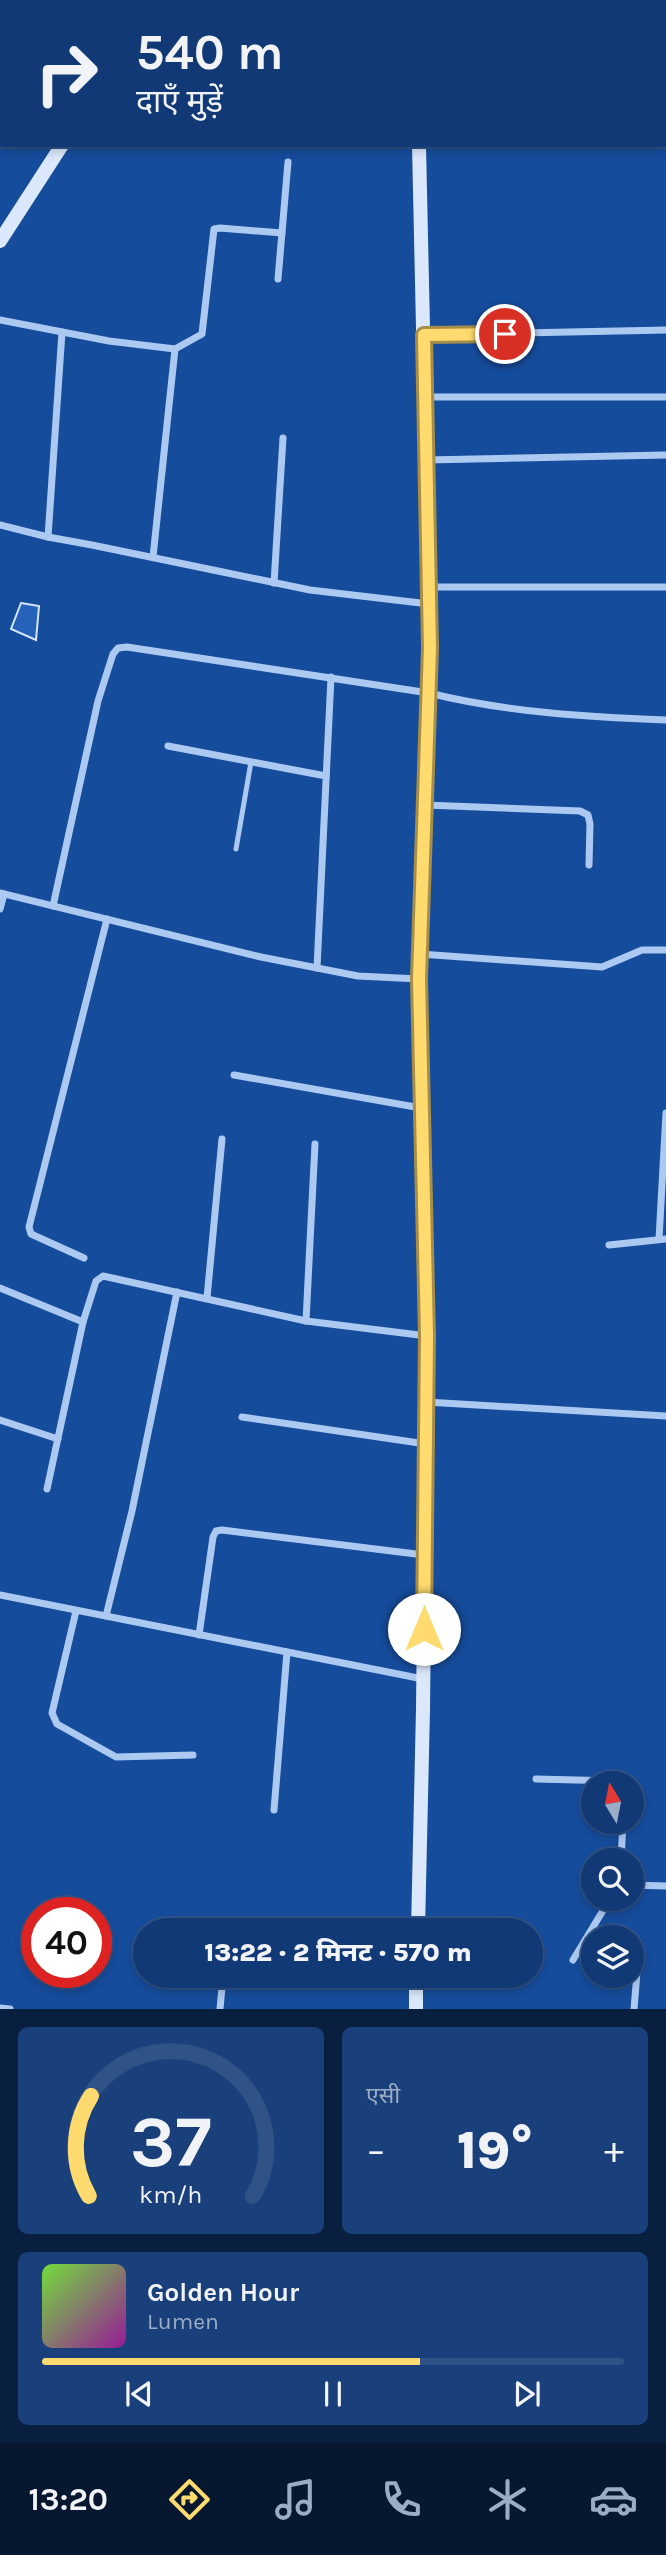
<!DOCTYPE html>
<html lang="hi">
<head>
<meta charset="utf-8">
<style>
  :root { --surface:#103975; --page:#19407a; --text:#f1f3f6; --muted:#9cacc5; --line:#305387; --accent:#ffda6e }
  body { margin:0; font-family:Karla,"Noto Sans Devanagari",sans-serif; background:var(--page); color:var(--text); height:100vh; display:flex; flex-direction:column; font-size:26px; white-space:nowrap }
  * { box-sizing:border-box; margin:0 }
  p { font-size:23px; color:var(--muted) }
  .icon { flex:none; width:38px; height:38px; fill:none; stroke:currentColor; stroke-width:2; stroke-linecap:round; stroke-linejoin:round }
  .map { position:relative; height:2009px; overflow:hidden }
  .panel { display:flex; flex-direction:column; gap:18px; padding:18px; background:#091f40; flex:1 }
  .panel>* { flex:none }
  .banner { position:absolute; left:0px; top:0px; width:667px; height:147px; box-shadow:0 4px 10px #0003,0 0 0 2px var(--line); background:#103975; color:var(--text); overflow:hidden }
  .needle { width:46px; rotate:350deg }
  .tools { position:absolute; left:581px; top:1771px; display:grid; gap:14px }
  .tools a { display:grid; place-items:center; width:63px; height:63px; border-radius:50%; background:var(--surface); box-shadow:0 4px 10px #0003,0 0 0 2px var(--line); font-size:35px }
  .speed { position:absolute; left:21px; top:1897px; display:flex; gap:14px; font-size:35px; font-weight:700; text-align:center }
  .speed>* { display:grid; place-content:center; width:91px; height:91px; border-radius:50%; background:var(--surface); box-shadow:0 4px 10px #0003,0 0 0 2px var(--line); line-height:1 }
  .speed .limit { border:10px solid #d22; background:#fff; color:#111 }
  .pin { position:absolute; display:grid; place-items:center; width:60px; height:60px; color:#fff; margin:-30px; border:4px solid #fff; border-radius:50%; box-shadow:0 2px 7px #0007 }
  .me { position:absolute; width:77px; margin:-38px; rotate:0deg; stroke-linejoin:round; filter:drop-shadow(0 0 5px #0008) }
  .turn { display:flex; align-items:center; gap:24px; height:147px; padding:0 21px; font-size:32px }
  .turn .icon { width:91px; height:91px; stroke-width:2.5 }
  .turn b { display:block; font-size:49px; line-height:60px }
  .big { font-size:52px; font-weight:800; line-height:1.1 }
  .panel .card { flex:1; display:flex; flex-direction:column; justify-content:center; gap:10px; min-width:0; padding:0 24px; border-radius:10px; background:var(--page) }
  .panel .dial { align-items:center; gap:0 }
  .dial svg { height:182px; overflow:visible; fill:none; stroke:var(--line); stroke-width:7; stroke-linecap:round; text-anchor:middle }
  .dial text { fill:var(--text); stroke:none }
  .song { display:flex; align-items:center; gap:21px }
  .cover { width:84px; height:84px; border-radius:10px; background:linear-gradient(135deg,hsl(100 70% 55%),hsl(300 70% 35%)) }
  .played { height:7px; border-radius:4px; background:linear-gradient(90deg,var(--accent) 65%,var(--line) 65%) }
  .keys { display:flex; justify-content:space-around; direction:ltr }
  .heat { display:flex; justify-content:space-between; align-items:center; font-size:38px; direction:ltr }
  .panel .tiles { flex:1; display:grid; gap:18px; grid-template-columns:1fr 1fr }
  .card:last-child { grid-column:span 2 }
  .trip { position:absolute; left:133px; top:1918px; width:410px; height:70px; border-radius:35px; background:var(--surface); box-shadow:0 4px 10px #0003,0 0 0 2px var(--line); font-weight:800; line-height:70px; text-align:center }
  .tab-bar { display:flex; height:112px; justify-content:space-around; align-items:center; background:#06172f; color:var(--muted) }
  .tab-bar .icon { width:49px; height:49px }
  .tab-bar .selected { color:var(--accent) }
  .tab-bar b { font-size:32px; color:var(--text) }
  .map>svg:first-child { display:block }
  .building { fill:#2562ba; stroke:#d4e5fd; stroke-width:2 }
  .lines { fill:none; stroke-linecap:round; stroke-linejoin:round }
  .lane { stroke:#acc9f2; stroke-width:5 }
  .street { stroke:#acc9f2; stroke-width:7 }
  .secondary { stroke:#dbe8fc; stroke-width:14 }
  .route-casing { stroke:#a68e48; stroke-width:18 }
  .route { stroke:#ffda6e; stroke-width:12 }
</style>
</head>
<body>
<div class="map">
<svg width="666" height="2009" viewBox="0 0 666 2009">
  <rect width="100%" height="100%" fill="#164c9c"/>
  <polygon class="building" points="21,603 39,606 36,640 11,629"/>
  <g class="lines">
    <polyline class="lane" points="236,849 251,762"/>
    <g class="street">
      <polyline points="362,0 369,2"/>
      <polyline points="633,2 633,0"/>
      <polyline points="0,29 2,30"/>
      <polyline points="665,80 666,80"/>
      <polyline points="278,279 288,162"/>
      <polyline points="0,320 109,341 175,349 153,557"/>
      <polyline points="424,335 666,330"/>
      <polyline points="175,349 202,334 214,229 220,228 282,233"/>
      <polyline points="425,397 666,397"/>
      <polyline points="426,460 666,455"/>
      <polyline points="0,525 48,537 92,545 310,590 429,604"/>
      <polyline points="48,537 62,332"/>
      <polyline points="274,583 283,438"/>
      <polyline points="429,587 666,587"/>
      <polyline points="168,746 326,776"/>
      <polyline points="425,805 580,811 588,815 590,824 589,865"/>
      <polyline points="0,893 261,957 358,976 419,979"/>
      <path d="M53 906 98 701 113 654 118 648 127 647 429 693C505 712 587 717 666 720"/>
      <polyline points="0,909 4,894"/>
      <polyline points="420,954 602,967 642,950 666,950"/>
      <polyline points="317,968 331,677"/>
      <polyline points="234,1075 421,1108"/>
      <polyline points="659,1239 666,1113"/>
      <polyline points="609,1245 666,1239"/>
      <polyline points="84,1258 31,1234 29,1227 107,919"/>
      <polyline points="0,1288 83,1322"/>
      <polyline points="207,1298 222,1139"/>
      <polyline points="306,1321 315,1144"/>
      <polyline points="426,1402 666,1416"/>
      <polyline points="242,1417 426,1444"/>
      <polyline points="0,1420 58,1439"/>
      <polyline points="47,1489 83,1322 96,1281 103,1276 306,1321 427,1336"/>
      <polyline points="0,1595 423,1679"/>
      <polyline points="76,1611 52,1713 57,1724 116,1757 193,1755"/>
      <polyline points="106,1616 132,1511 177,1292"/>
      <polyline points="199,1635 213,1537 216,1531 222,1530 424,1555"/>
      <polyline points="536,1779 617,1781 620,1783"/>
      <polyline points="274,1810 287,1652"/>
      <polyline points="621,1860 623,1822"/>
      <polyline points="632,1885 666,1886"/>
      <polyline points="227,1930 227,1924"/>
      <polyline points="573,1960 610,1899"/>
      <polyline points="0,2008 10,2009"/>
      <polyline points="220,2009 223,1976"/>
      <polyline points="634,2009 639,1948"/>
    </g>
    <g class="secondary">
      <polyline points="411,0 411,2"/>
      <polyline points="156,2 157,0"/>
      <polyline points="0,241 62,145"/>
      <polyline points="418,1930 423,1709 427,1336 419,979 430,648 419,145"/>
      <polyline points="416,2009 416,1976"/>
    </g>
  </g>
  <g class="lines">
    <defs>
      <polyline id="route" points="424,1629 427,1336 419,979 430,648 424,335 505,334"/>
    </defs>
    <use href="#route" class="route-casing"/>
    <use href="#route" class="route"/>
  </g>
</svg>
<div class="tools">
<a><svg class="needle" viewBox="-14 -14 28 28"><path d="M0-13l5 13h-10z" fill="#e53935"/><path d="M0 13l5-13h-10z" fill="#9cacc5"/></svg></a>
<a><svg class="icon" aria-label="search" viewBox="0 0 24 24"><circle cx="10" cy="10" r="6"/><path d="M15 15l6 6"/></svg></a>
<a><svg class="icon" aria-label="layers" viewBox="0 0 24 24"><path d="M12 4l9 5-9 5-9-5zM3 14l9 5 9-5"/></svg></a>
</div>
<div class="speed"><div class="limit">40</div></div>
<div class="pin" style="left:505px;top:334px;background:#d93025"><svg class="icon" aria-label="arrive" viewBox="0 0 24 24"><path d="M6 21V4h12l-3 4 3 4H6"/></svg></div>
<svg class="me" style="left:424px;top:1629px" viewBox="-20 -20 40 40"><circle r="19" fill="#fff"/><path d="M0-13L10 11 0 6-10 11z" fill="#ffda6e"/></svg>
<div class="trip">13:22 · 2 मिनट · 570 m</div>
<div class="banner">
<div class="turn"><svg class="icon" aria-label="right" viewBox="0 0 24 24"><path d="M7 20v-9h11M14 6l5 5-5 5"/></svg><div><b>540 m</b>दाएँ मुड़ें</div></div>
</div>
</div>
<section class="panel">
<div class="tiles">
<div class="card dial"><svg viewBox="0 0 100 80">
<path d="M14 69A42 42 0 1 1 86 69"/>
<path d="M14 69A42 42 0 0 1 15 25" stroke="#ffda6e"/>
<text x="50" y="56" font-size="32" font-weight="700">37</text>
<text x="50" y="72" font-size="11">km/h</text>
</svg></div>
<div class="card"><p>एसी</p>
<div class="heat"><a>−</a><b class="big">19°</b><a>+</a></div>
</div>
<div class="card">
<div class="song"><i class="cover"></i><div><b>Golden Hour</b><p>Lumen</p></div></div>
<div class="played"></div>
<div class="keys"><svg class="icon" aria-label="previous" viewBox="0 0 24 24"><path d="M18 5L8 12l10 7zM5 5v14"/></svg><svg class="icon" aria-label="pause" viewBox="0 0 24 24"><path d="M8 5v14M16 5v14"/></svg><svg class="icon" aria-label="next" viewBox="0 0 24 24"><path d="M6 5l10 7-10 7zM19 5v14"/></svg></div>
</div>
</div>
</section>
<nav class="tab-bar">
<b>13:20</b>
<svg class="icon selected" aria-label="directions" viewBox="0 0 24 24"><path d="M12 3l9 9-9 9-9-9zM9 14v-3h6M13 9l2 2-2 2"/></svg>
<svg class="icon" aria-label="music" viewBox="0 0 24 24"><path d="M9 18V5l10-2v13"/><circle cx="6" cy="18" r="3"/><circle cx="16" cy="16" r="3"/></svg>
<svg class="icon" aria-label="phone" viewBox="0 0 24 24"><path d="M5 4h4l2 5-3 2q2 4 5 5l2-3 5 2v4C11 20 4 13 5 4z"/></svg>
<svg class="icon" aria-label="climate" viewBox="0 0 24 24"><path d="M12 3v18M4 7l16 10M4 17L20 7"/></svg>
<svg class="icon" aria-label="car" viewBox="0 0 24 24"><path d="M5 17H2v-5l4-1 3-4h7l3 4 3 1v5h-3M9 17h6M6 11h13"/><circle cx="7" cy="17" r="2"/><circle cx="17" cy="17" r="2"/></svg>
</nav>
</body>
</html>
